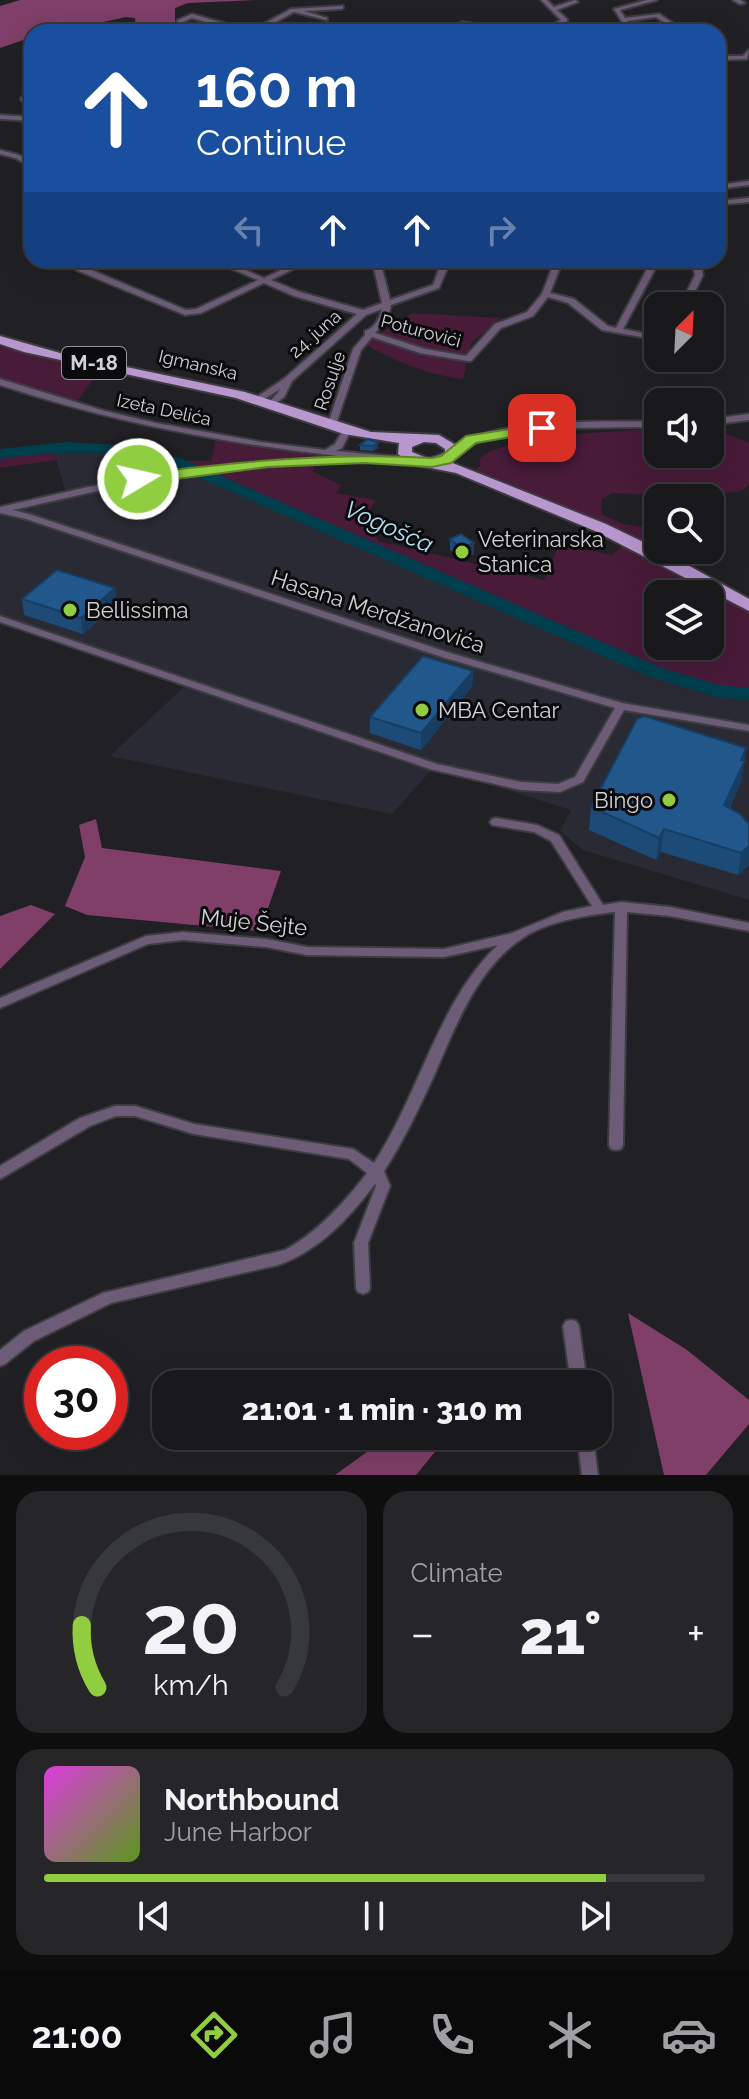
<!DOCTYPE html>
<html lang="en">
<head>
<meta charset="utf-8">
<style>
  :root { --surface:#19191c; --page:#262629; --text:#f1f3f6; --muted:#9fa0a3; --line:#37383b; --accent:#90cd41 }
  body { margin:0; font-family:Raleway,sans-serif; background:var(--page); color:var(--text); height:100vh; display:flex; flex-direction:column; font-size:30px; white-space:nowrap }
  * { box-sizing:border-box; margin:0 }
  p { font-size:26px; color:var(--muted) }
  .icon { flex:none; width:44px; height:44px; fill:none; stroke:currentColor; stroke-width:2; stroke-linecap:round; stroke-linejoin:round }
  .map { position:relative; height:1475px; overflow:hidden }
  .details { display:flex; flex-direction:column; gap:16px; padding:16px; background:#0e0e0f; flex:1 }
  .details>* { flex:none }
  .hud { position:absolute; left:24px; top:24px; width:702px; height:244px; border-radius:24px; box-shadow:0 8px 32px #0002,0 0 0 2px var(--line); background:#1a4fa0; color:#fff; overflow:hidden }
  .needle { width:52px; rotate:24deg }
  .tools { position:absolute; left:644px; top:292px; display:grid; gap:16px }
  .tools a { display:grid; place-items:center; width:80px; height:80px; border-radius:16px; background:var(--surface); box-shadow:0 8px 32px #0002,0 0 0 2px var(--line); font-size:40px }
  .speed { position:absolute; left:24px; top:1346px; display:flex; gap:16px; font-size:40px; font-weight:700; text-align:center }
  .speed>* { display:grid; place-content:center; width:104px; height:104px; border-radius:50%; background:var(--surface); box-shadow:0 8px 32px #0002,0 0 0 2px var(--line); line-height:1 }
  .speed .limit { border:12px solid #d22; background:#fff; color:#111 }
  .pin { position:absolute; display:grid; place-items:center; width:68px; height:68px; color:#fff; margin:-34px; border-radius:16px; box-shadow:0 4px 12px #0006 }
  .me { position:absolute; width:88px; margin:-44px; rotate:81deg; stroke-linejoin:round; filter:drop-shadow(0 0 6px #0008) }
  .turn { display:flex; align-items:center; gap:28px; height:168px; padding:0 40px; font-size:36px }
  .turn .icon { width:104px; height:104px; stroke-width:2.5 }
  .turn b { display:block; font-size:56px; line-height:68px }
  .lanes { display:flex; align-items:center; height:76px; padding:0 40px; background:#0003; justify-content:center; gap:40px; direction:ltr }
  .lanes .off { opacity:.35 }
  .big { font-size:60px; font-weight:800; line-height:1.1 }
  .details .tile { flex:1; display:flex; flex-direction:column; justify-content:center; gap:12px; min-width:0; padding:0 28px; border-radius:24px; background:var(--page) }
  .details .dial { align-items:center; gap:0 }
  .dial svg { height:208px; overflow:visible; fill:none; stroke:var(--line); stroke-width:7; stroke-linecap:round; text-anchor:middle }
  .dial text { fill:var(--text); stroke:none }
  .song { display:flex; align-items:center; gap:24px }
  .cover { width:96px; height:96px; border-radius:12px; background:linear-gradient(135deg,hsl(300 70% 55%),hsl(90 70% 35%)) }
  .played { height:8px; border-radius:4px; background:linear-gradient(90deg,var(--accent) 85%,var(--line) 85%) }
  .keys { display:flex; justify-content:space-around; direction:ltr }
  .heat { display:flex; justify-content:space-between; align-items:center; font-size:44px; direction:ltr }
  .details .tiles { flex:1; display:grid; gap:16px; grid-template-columns:1fr 1fr }
  .tile:last-child { grid-column:span 2 }
  .trip { position:absolute; left:152px; top:1370px; width:460px; height:80px; border-radius:24px; background:var(--surface); box-shadow:0 8px 32px #0002,0 0 0 2px var(--line); font-weight:800; line-height:80px; text-align:center }
  .tabs { display:flex; height:128px; justify-content:space-around; align-items:center; background:#0a0a0b; color:var(--muted) }
  .tabs .icon { width:56px; height:56px }
  .tabs .current { color:var(--accent) }
  .tabs b { font-size:36px; color:var(--text) }
  .map>svg:first-child { display:block }
  .built { fill:#292a33 }
  .green { fill:#481b39; fill-rule:evenodd }
  .forest { fill:#7f3f68 }
  .lines { fill:none; stroke-linecap:round; stroke-linejoin:round }
  .river { fill:#003f4e; fill-rule:evenodd }
  .minor-casing { stroke:#3d3d41; stroke-width:4 }
  .primary-casing { stroke:#3d3d41; stroke-width:4 }
  .minor { fill:#6d5c77; fill-rule:evenodd }
  .primary { fill:#b896ce; fill-rule:evenodd }
  .wall { fill:#1d4b78 }
  .shaded-wall { fill:#183d62 }
  .building { fill:#22578c; stroke:#183d62; stroke-width:2 }
  .route { fill:#90cd41; stroke:#5e852a; stroke-width:2 }
  .poi-dot { fill:#90cd41; stroke:#0b0b0d; stroke-width:3 }
  .labels { text-anchor:middle; stroke-width:6; stroke-linejoin:round; paint-order:stroke }
  .far-street-label { font-size:18px; fill:#d1d1d4; stroke:#0b0b0d }
  .shield { fill:#0b0b0d; stroke:#969698; stroke-width:2 }
  .shield-label { font-size:20px; font-weight:bold; fill:#d1d1d4 }
  .poi-label { font-size:22px; fill:#d1d1d4; stroke:#0b0b0d; text-anchor:start }
  .street-label { font-size:22px; fill:#d1d1d4; stroke:#0b0b0d }
  .water-label { font-size:24px; font-style:italic; fill:#b4e3f3; stroke:#0b0b0d }
</style>
</head>
<body>
<div class="map">
<svg width="749" height="1475" viewBox="0 0 749 1475">
  <rect width="100%" height="100%" fill="#212125"/>
  <polygon class="built" points="53,448 117,449 174,461 655,672 717,691 749,694 749,900 583,850 560,831 571,810 434,767 392,814 110,756 187,684 0,619 0,510 66,493"/>
  <g class="green">
    <path d="M413 313 500 318 471 343 463 379C429 375 392 361 364 343Z"/>
    <polygon points="0,346 99,372 74,405 0,382"/>
    <path d="M710 427 749 443V484L742 491 696 497 612 493 602 499 601 514 623 524 658 529V541L634 540 749 607V694L717 691 655 672 174 461H211L216 438 359 458 316 460 313 472 341 485 336 493 376 500 368 512 378 541 544 580 559 545 612 555 630 540 469 474 480 466V458C507 435 620 431 658 429V454H710ZM658 594H710V646H658Z"/>
    <polygon points="53,448 56,460 0,468 0,454"/>
  </g>
  <g class="forest">
    <polygon points="20,0 257,0 188,3 175,8 175,26 136,28 135,18 126,17 58,32 32,32 32,37 0,48 0,6"/>
    <polygon points="96,819 102,848 281,871 260,931 87,915 65,906 85,857 79,825"/>
    <polygon points="31,905 55,914 0,969 0,916"/>
    <polygon points="628,1313 687,1350 749,1400 749,1424 706,1475 664,1475"/>
    <polygon points="389,1436 448,1436 416,1475 335,1475"/>
  </g>
  <g class="lines">
    <path class="river" d="M66 442 132 446 180 458 662 668 719 685 749 688V700L717 697 648 676 168 464C112 449 57 450 0 459V449Z"/>
    <defs>
      <g id="minor">
        <polygon points="541,0 547,0 554,7 575,0 578,2 557,10 567,19 567,21 547,32 540,32 561,20"/>
        <polygon points="647,0 657,0 620,10 625,18 659,14 686,32 679,32 656,17 627,21 633,30 631,32 625,32 627,30 614,9"/>
        <polygon points="733,0 740,0 745,3 740,4"/>
        <polygon points="343,6 343,8 341,9 304,11 327,18 327,20 294,12 265,28 300,30 303,32 257,32 230,29 192,18 183,22 180,28 186,32 158,32 175,28 178,20 192,14 230,25 258,27 291,9"/>
        <polygon points="462,22 501,28 504,30 501,32 463,26 455,32 448,32"/>
        <polygon points="749,50 747,59 718,60 718,56 743,56"/>
        <polygon points="32,91 32,96 28,99 32,100 32,104 21,100 21,98"/>
        <polygon points="0,115 32,117 32,121 0,119"/>
        <polygon points="0,150 19,155 32,162 32,167 15,158 0,154"/>
        <polygon points="749,181 749,185 718,189 718,185"/>
        <polygon points="718,196 729,200 749,198 749,202 728,204 718,201"/>
        <path d="M75 260H84L80 264 82 266 186 310 196 309 258 280 211 260H222L264 278 302 260H312L271 280 300 292 363 310 382 303 372 260H380L390 300 433 285 439 269 433 260H441L447 269 439 288 391 305 388 318 375 333 425 349 466 356 495 324 527 312 542 294 555 260H563L550 293 574 299 608 326 616 328 646 271 641 260H649L654 271 623 329 658 336V340L602 330 568 303 548 297 533 316 501 328 471 361H468L420 353 372 337 361 350 335 427 331 430 327 427 353 349 365 335V331C374 329 380 318 382 309L366 315 292 381 284 397 271 407 267 404 277 394 280 389 261 401H255L254 399 285 378 357 314 294 296 264 283 201 313 185 315 76 270 72 263Z"/>
        <polygon points="692,260 700,260 703,275 688,306 680,306 695,275"/>
        <path d="M0 379 105 411 156 423 261 442 325 450 335 444 343 430 346 429 350 432 342 448 336 451 422 459 427 462 422 465C275 451 141 432 0 385Z"/>
        <polygon points="749,414 749,420 710,425 710,419"/>
        <path d="M658 421V427C612 428 566 426 521 432 506 434 492 437 478 442 468 445 460 453 450 453L449 451C493 415 602 423 658 421Z"/>
        <polygon points="336,457 341,460 339,462 252,468 170,478 88,493 13,510 32,515 450,653 622,703 749,725 749,731 624,710 583,782 560,792 521,790 430,769 0,622 0,616 437,764 521,782 558,784 575,777 615,708 442,657 26,519 0,513 0,507 88,487 170,473 252,463"/>
        <path d="M496 818 537 825 559 835 603 905 621 902 670 907 749 923V931L670 916 627 912 623 1145 621 1149 616 1150 611 1149 609 1145 615 912C586 915 545 922 521 939 475 971 454 1030 433 1078 418 1110 403 1142 384 1171L390 1186 368 1243 370 1288 368 1292 363 1294 358 1292 356 1288 354 1243 376 1186 375 1184C349 1218 319 1251 278 1265L111 1303 34 1341 5 1364 0 1366V1350L24 1331 103 1293 285 1250C318 1232 345 1202 367 1173L349 1159 194 1134 135 1116H116L90 1126 0 1179V1166L80 1118 115 1106H135L194 1124 353 1149 374 1163C419 1095 439 1000 498 945L444 957 307 955 266 947 183 940 148 944 0 1008V998L146 936 183 932 266 939 307 947 444 949 512 933 563 912 592 906 551 841 534 832 492 825 490 822 492 819Z"/>
        <polygon points="571,1320 576,1321 579,1326 587,1384 571,1384 563,1326 566,1321"/>
        <polygon points="577,1436 593,1436 598,1475 582,1475"/>
      </g>
      <path id="primary" d="M0 336 60 353 245 392 371 432 439 435 459 447 460 454 450 462 606 524 666 553 749 599V611L595 531 456 473 411 464 398 454 399 443 344 434 236 398 24 352 0 344ZM424 442 436 443 445 449V453L429 459 412 452V447Z"/>
    </defs>
    <use href="#minor" class="minor-casing"/>
    <use href="#primary" class="primary-casing"/>
    <use href="#minor" class="minor"/>
    <use href="#primary" class="primary"/>
  </g>
  <g class="wall">
    <polygon points="368,439 378,448 373,451 360,450 360,445"/>
    <polygon points="450,539 474,554 461,558 450,550"/>
    <polygon points="115,588 117,604 83,634 24,615 22,599"/>
    <polygon points="473,671 472,687 421,750 370,733 370,717"/>
    <polygon points="746,748 741,782 730,808 749,824 749,865 738,875 661,852 656,860 589,830 591,807"/>
  </g>
  <g class="shaded-wall">
    <polygon points="378,443 378,448 373,451 373,446"/>
    <polygon points="474,543 474,554 461,558 461,548"/>
    <polygon points="115,588 117,604 83,634 81,618"/>
    <polygon points="473,671 472,687 421,750 421,733"/>
    <polygon points="746,748 741,782 721,827 724,805 741,760"/>
    <polygon points="664,829 661,852 656,860 659,838"/>
    <polygon points="749,846 749,865 738,875 741,853"/>
  </g>
  <g class="building">
    <polygon points="368,439 378,443 373,446 360,445"/>
    <polygon points="461,534 474,543 461,548 450,539"/>
    <polygon points="57,570 115,588 81,618 22,599"/>
    <polygon points="423,656 473,671 421,733 370,717"/>
    <polygon points="644,716 746,748 741,760 745,760 724,805 740,814 749,824 749,846 741,853 664,829 659,838 591,807 637,719"/>
  </g>
  <path class="route" d="M542 424 549 428 547 431 476 443 451 463 432 467 364 463 267 467 138 484 131 479 138 474C237 462 332 452 432 458L441 456 466 436Z"/>
  <g class="poi-dot">
    <circle cx="462" cy="552" r="8"/>
    <circle cx="70" cy="610" r="8"/>
    <circle cx="422" cy="710" r="8"/>
    <circle cx="669" cy="800" r="8"/>
  </g>
  <g class="labels">
    <g class="far-street-label">
      <text transform="translate(421 331) rotate(15)" y="6">Poturovići</text>
      <text transform="translate(315 334) rotate(-41)" y="6">24. juna</text>
      <text transform="translate(198 365) rotate(13)" y="6">Igmanska</text>
      <text transform="translate(330 381) rotate(-71)" y="6">Rosulje</text>
      <text transform="translate(164 410) rotate(12)" y="6">Izeta Delića</text>
    </g>
    <rect class="shield" x="62" y="347" width="64" height="32" rx="6"/>
    <g class="shield-label">
      <text x="94" y="370">M-18</text>
    </g>
    <g class="poi-label">
      <text x="478" y="547">Veterinarska<tspan x="478" dy="25">Stanica</tspan></text>
      <text x="86" y="618">Bellissima</text>
      <text x="438" y="718">MBA Centar</text>
      <text x="653" y="808" text-anchor="end">Bingo</text>
    </g>
    <g class="street-label">
      <text transform="translate(378 611) rotate(18)" y="8">Hasana Merdžanovića</text>
      <text transform="translate(254 922) rotate(6)" y="8">Muje Šejte</text>
    </g>
    <g class="water-label">
      <text transform="translate(389 527) rotate(24)" y="8">Vogošća</text>
    </g>
  </g>
</svg>
<div class="tools">
<a><svg class="needle" viewBox="-14 -14 28 28"><path d="M0-13l5 13h-10z" fill="#e53935"/><path d="M0 13l5-13h-10z" fill="#9fa0a3"/></svg></a>
<a><svg class="icon" aria-label="sound" viewBox="0 0 24 24"><path d="M4 9h4l5-4v14l-5-4H4zM17 9q2 3 0 6"/></svg></a>
<a><svg class="icon" aria-label="search" viewBox="0 0 24 24"><circle cx="10" cy="10" r="6"/><path d="M15 15l6 6"/></svg></a>
<a><svg class="icon" aria-label="layers" viewBox="0 0 24 24"><path d="M12 4l9 5-9 5-9-5zM3 14l9 5 9-5"/></svg></a>
</div>
<div class="speed"><div class="limit">30</div></div>
<div class="pin" style="left:542px;top:428px;background:#d93025"><svg class="icon" aria-label="arrive" viewBox="0 0 24 24"><path d="M6 21V4h12l-3 4 3 4H6"/></svg></div>
<svg class="me" style="left:138px;top:479px" viewBox="-20 -20 40 40"><circle r="17" fill="#90cd41" stroke="#fff" stroke-width="3"/><path d="M0-11L8 9 0 5-8 9z" fill="#fff"/></svg>
<div class="trip">21:01 · 1 min · 310 m</div>
<div class="hud">
<div class="turn"><svg class="icon" aria-label="ahead" viewBox="0 0 24 24"><path d="M12 20V5M6 11l6-6 6 6"/></svg><div><b>160 m</b>Continue</div></div>
<div class="lanes"><svg class="icon off" aria-label="left" viewBox="0 0 24 24"><path d="M17 20v-9H6M10 6l-5 5 5 5"/></svg><svg class="icon" aria-label="ahead" viewBox="0 0 24 24"><path d="M12 20V5M6 11l6-6 6 6"/></svg><svg class="icon" aria-label="ahead" viewBox="0 0 24 24"><path d="M12 20V5M6 11l6-6 6 6"/></svg><svg class="icon off" aria-label="right" viewBox="0 0 24 24"><path d="M7 20v-9h11M14 6l5 5-5 5"/></svg></div>
</div>
</div>
<section class="details">
<div class="tiles">
<div class="tile dial"><svg viewBox="0 0 100 80">
<path d="M14 69A42 42 0 1 1 86 69"/>
<path d="M14 69A42 42 0 0 1 8 45" stroke="#90cd41"/>
<text x="50" y="56" font-size="32" font-weight="700">20</text>
<text x="50" y="72" font-size="11">km/h</text>
</svg></div>
<div class="tile"><p>Climate</p>
<div class="heat"><a>−</a><b class="big">21°</b><a>+</a></div>
</div>
<div class="tile">
<div class="song"><i class="cover"></i><div><b>Northbound</b><p>June Harbor</p></div></div>
<div class="played"></div>
<div class="keys"><svg class="icon" aria-label="previous" viewBox="0 0 24 24"><path d="M18 5L8 12l10 7zM5 5v14"/></svg><svg class="icon" aria-label="pause" viewBox="0 0 24 24"><path d="M8 5v14M16 5v14"/></svg><svg class="icon" aria-label="next" viewBox="0 0 24 24"><path d="M6 5l10 7-10 7zM19 5v14"/></svg></div>
</div>
</div>
</section>
<nav class="tabs">
<b>21:00</b>
<svg class="icon current" aria-label="directions" viewBox="0 0 24 24"><path d="M12 3l9 9-9 9-9-9zM9 14v-3h6M13 9l2 2-2 2"/></svg>
<svg class="icon" aria-label="music" viewBox="0 0 24 24"><path d="M9 18V5l10-2v13"/><circle cx="6" cy="18" r="3"/><circle cx="16" cy="16" r="3"/></svg>
<svg class="icon" aria-label="phone" viewBox="0 0 24 24"><path d="M5 4h4l2 5-3 2q2 4 5 5l2-3 5 2v4C11 20 4 13 5 4z"/></svg>
<svg class="icon" aria-label="climate" viewBox="0 0 24 24"><path d="M12 3v18M4 7l16 10M4 17L20 7"/></svg>
<svg class="icon" aria-label="car" viewBox="0 0 24 24"><path d="M5 17H2v-5l4-1 3-4h7l3 4 3 1v5h-3M9 17h6M6 11h13"/><circle cx="7" cy="17" r="2"/><circle cx="17" cy="17" r="2"/></svg>
</nav>
</body>
</html>
